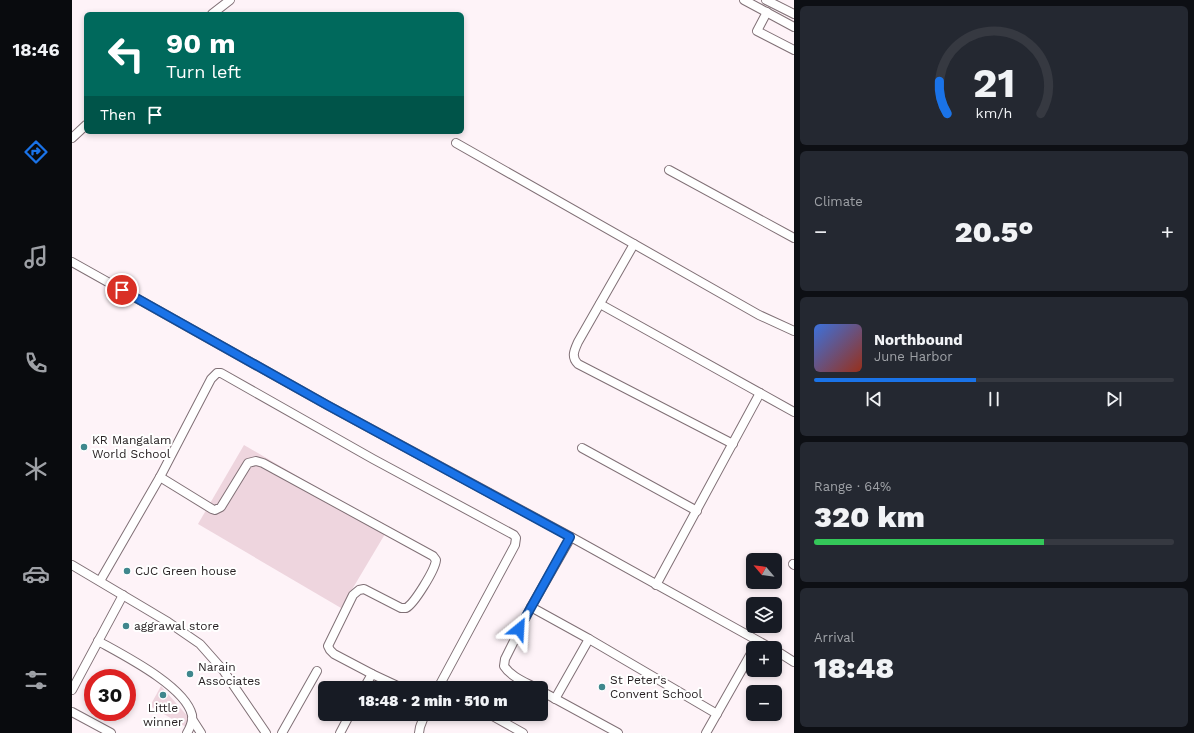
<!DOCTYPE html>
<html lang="en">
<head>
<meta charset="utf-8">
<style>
  :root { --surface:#171b24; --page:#242831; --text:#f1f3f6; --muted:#9ea1a6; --line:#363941; --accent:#1a73e8 }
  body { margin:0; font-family:"Work Sans",sans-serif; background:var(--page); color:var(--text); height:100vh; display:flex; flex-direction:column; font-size:15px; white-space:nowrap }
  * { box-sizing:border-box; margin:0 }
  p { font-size:13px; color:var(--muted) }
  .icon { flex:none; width:22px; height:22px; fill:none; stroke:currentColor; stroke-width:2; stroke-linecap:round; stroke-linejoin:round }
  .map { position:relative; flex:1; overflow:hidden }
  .side { display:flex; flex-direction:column; gap:6px; padding:6px; background:#0d0f14; width:400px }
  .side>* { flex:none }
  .hud { position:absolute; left:12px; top:12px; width:380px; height:122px; border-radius:6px; box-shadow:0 2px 6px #0003; background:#00695c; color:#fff; overflow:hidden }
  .needle { width:26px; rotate:299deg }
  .tools { position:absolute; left:674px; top:553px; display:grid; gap:8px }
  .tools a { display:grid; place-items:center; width:36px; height:36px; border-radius:6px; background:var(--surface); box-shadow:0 2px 6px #0003; font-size:20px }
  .speed { position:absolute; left:12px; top:669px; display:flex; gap:8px; font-size:20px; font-weight:700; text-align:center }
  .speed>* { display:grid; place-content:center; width:52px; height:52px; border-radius:50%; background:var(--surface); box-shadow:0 2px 6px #0003; line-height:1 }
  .speed .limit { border:6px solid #d22; background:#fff; color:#111 }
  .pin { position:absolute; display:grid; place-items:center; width:34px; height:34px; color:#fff; margin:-17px; border:2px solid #fff; border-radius:50%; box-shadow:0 1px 4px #0007 }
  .me { position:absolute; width:44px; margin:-22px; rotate:27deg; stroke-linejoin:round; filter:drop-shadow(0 0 3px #0008) }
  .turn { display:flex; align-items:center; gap:14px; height:84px; padding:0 16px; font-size:18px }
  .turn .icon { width:52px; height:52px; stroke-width:2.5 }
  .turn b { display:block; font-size:28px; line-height:34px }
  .then { display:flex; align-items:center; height:38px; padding:0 16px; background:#0003; gap:8px; font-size:15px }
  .big { font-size:30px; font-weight:800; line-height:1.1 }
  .side .card { flex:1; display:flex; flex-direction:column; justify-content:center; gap:6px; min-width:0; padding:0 14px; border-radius:6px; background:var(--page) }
  .side .dial { align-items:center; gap:0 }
  .dial svg { height:104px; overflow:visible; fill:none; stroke:var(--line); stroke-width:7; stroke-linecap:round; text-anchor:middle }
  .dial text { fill:var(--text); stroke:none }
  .song { display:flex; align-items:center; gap:12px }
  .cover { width:48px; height:48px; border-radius:6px; background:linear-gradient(135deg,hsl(220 70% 55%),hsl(10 70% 35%)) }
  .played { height:4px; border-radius:2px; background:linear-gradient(90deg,var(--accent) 45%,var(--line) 45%) }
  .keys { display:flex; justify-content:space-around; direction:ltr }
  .heat { display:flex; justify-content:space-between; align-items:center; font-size:22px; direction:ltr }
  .charge { height:6px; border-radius:3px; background:linear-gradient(90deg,#34c759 64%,var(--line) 0) }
  .trip { position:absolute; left:246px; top:681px; width:230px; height:40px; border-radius:6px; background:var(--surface); box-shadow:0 2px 6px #0003; font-weight:800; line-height:40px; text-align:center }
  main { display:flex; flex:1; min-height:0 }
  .menu { display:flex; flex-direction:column; width:72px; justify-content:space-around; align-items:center; background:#090b0e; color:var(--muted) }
  .menu .icon { width:28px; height:28px }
  .menu .current { color:var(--accent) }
  .menu b { font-size:18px; color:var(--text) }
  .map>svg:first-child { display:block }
  .green { fill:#eed5de }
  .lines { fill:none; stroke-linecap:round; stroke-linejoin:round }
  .minor-casing { stroke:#807076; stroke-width:10 }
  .minor { stroke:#fff; stroke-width:8 }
  .route-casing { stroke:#114b97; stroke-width:10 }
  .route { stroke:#1a73e8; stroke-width:7 }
  .poi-dot { fill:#3f878d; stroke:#fff; stroke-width:1.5 }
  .labels { text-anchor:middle; stroke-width:4; stroke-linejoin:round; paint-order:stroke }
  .poi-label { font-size:12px; fill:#272123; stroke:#fff; text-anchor:start }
</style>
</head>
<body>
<main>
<nav class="menu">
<b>18:46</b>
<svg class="icon current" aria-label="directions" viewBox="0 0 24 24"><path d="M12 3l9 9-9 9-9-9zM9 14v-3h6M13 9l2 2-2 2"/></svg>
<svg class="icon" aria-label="music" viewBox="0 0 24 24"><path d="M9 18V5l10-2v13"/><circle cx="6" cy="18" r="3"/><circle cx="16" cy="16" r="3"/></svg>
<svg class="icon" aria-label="phone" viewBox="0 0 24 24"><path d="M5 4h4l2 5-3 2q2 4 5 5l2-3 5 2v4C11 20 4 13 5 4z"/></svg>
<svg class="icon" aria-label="climate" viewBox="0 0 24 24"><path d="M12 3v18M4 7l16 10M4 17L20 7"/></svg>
<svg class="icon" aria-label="car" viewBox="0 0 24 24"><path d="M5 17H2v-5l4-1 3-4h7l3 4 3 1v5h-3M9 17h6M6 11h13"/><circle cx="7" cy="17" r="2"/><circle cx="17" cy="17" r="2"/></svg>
<svg class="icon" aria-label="filters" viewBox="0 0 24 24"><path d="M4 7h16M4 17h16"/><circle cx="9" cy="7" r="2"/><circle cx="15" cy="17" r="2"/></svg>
</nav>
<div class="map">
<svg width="722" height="733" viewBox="0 0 722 733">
  <rect width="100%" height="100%" fill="#fef3f8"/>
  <g class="green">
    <polygon points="172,445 316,529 269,608 126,524"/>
    <polygon points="89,686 118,719 114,727 78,706"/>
  </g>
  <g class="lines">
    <defs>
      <g id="minor">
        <polyline points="672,0 722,27"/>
        <polyline points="694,0 722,14"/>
        <polyline points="695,12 685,31 722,50"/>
        <polyline points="140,14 158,0"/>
        <polyline points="0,138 14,125"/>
        <polyline points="384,143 687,315 722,331"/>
        <polyline points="597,170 722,238"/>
        <path d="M562 244 506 342C502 351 499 357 506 364L661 444"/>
        <polyline points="0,262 255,405 499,537 699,648"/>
        <polyline points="528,304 722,412"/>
        <polyline points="510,448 625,511"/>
        <path d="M88 477 140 509 143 510 149 507 176 463 184 461 191 463 361 556 364 560C363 570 342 604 334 608H329L292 589 287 590 281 595 256 646 258 650 262 654 300 674"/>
        <polyline points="721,564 722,565"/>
        <polyline points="0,565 96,622 128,644 151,670 194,733"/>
        <polyline points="28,581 88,477 139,379 145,373 149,373 301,459 442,535 444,538 443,545 366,688"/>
        <polyline points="584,585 688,393"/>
        <polyline points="459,607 517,639 645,714"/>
        <path d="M26 641C51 655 113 686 120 715 121 722 118 728 115 733"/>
        <polyline points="703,650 722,662"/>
        <polyline points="292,688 300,674 330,688"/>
        <path d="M464 688C453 682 439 677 432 666L433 659 459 607 499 537"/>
        <polyline points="0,690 51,595"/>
        <polyline points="469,691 546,733"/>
        <polyline points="483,699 517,639"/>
        <polyline points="0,712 39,733"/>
        <polyline points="417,714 451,733"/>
        <polyline points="120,719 129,733"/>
        <polyline points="210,733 245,671"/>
        <polyline points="268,733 278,714"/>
        <polyline points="347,733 348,727 353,714"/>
        <polyline points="634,733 681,650"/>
      </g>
    </defs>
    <use href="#minor" class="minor-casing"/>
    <use href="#minor" class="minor"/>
  </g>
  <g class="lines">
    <defs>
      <polyline id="route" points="50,290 255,405 498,537 447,629"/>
    </defs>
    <use href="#route" class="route-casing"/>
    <use href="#route" class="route"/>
  </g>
  <g class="poi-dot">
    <circle cx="12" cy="447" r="4"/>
    <circle cx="55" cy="571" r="4"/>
    <circle cx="54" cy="626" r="4"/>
    <circle cx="118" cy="674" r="4"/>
    <circle cx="530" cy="687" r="4"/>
    <circle cx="91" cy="695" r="4"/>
  </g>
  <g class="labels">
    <g class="poi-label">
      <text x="20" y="444">KR Mangalam<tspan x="20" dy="14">World School</tspan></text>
      <text x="63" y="575">CJC Green house</text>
      <text x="62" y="630">aggrawal store</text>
      <text x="126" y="671">Narain<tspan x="126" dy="14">Associates</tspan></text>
      <text x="538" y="684">St Peter's<tspan x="538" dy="14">Convent School</tspan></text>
      <text x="91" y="712" text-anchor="middle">Little<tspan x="91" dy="14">winner</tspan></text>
    </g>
  </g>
</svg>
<div class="tools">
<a><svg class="needle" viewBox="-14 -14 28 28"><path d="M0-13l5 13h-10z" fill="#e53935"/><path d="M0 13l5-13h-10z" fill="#9ea1a6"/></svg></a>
<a><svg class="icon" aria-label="layers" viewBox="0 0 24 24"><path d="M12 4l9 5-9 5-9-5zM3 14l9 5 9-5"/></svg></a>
<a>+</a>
<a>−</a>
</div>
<div class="speed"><div class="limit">30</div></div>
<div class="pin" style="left:50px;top:290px;background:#d93025"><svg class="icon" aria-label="arrive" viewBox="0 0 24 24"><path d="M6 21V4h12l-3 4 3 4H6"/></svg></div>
<svg class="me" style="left:447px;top:629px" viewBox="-20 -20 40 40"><path d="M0-17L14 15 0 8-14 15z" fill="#1a73e8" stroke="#fff" stroke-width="4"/></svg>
<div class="trip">18:48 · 2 min · 510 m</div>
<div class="hud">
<div class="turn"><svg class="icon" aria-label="left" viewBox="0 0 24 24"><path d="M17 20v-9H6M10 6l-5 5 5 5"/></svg><div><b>90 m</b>Turn left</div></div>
<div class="then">Then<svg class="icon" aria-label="arrive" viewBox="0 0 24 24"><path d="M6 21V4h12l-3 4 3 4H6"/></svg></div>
</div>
</div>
<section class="side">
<div class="card dial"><svg viewBox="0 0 100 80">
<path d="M14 69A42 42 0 1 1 86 69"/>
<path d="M14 69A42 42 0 0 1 8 44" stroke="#1a73e8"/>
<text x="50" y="56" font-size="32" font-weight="700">21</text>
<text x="50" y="72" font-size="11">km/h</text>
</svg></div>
<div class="card"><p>Climate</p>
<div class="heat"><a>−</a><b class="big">20.5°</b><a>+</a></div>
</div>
<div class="card">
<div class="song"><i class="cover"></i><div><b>Northbound</b><p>June Harbor</p></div></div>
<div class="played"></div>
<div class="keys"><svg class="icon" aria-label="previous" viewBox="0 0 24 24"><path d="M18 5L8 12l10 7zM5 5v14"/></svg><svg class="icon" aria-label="pause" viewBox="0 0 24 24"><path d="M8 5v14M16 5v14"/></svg><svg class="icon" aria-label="next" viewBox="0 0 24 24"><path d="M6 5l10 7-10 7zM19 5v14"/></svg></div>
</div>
<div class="card"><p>Range · 64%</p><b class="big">320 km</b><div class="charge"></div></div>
<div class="card"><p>Arrival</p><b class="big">18:48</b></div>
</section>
</main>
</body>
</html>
